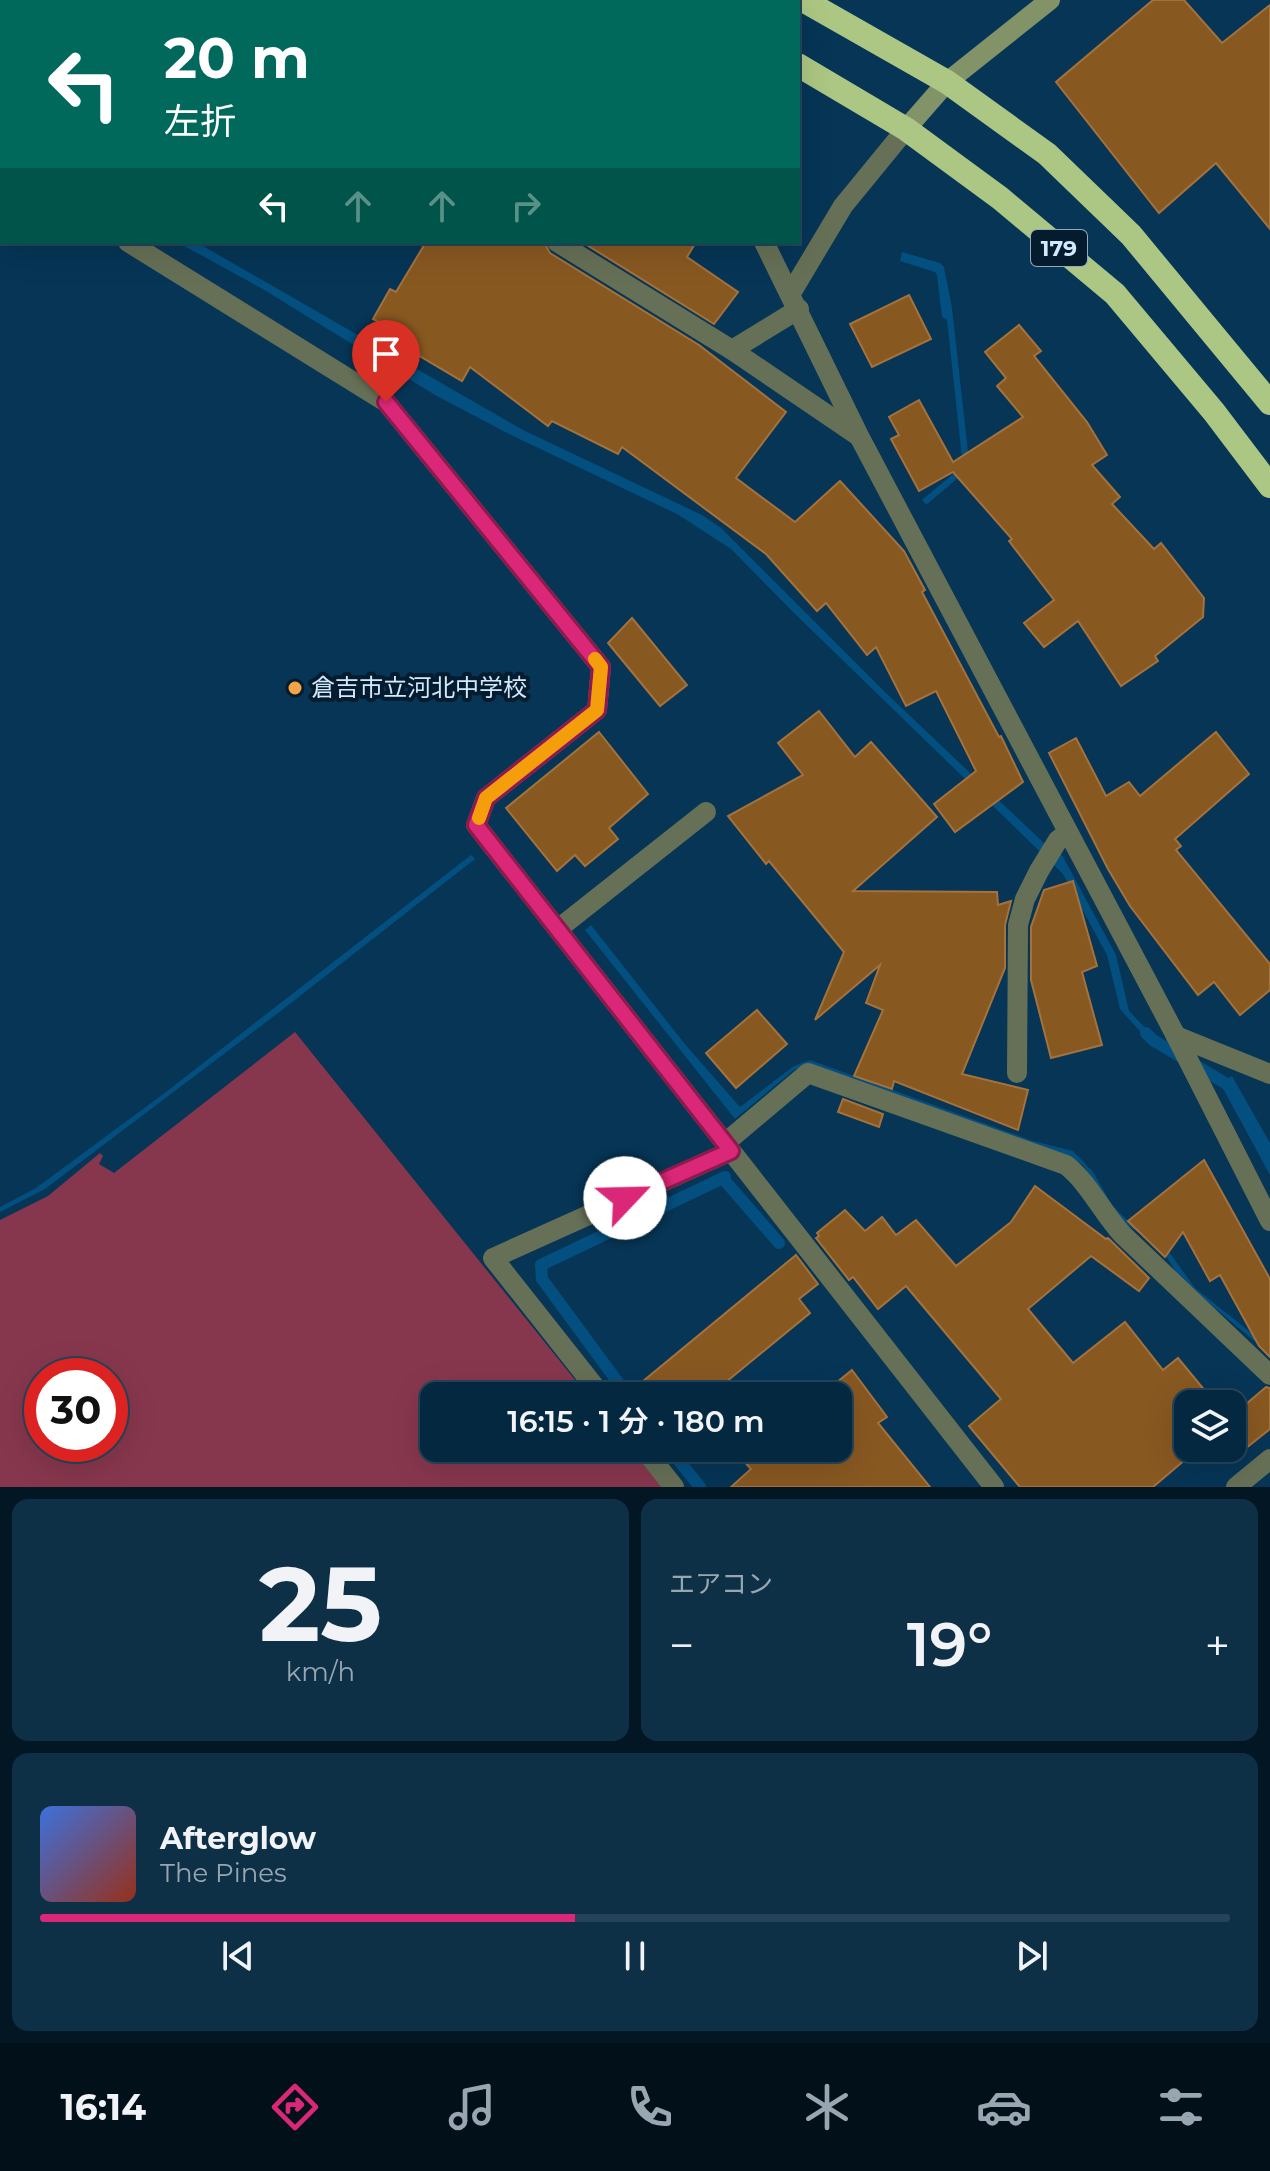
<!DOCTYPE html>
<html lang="ja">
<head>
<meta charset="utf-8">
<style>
  :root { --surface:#042840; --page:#0d3047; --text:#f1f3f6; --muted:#97a6b1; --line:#254459; --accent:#db2777 }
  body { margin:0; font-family:Montserrat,"Noto Sans JP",sans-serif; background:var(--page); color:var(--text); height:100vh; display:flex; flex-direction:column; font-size:30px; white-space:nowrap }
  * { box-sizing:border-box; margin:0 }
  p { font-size:26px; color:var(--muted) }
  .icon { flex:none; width:44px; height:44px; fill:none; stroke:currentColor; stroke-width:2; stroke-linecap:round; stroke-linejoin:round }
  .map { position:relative; height:1487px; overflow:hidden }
  .side { display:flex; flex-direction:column; gap:12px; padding:12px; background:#021623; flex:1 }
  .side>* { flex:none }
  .hud { position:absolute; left:0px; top:0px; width:800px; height:244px; box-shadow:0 8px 32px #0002,0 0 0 2px var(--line); background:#00695c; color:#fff; overflow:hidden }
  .fabs { position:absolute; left:1174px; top:1390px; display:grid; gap:16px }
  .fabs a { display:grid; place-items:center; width:72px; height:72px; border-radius:16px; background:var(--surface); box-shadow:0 8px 32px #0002,0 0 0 2px var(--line); font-size:40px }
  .speed { position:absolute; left:24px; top:1358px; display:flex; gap:16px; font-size:40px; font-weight:700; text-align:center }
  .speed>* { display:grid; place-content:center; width:104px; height:104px; border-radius:50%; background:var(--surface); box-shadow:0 8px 32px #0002,0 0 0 2px var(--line); line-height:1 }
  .speed .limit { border:12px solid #d22; background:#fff; color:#111 }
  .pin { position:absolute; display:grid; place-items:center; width:68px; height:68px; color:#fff; margin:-82px -34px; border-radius:50% 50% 50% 0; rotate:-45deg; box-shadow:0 0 8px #0007 }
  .pin .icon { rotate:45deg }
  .me { position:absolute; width:88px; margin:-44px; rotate:66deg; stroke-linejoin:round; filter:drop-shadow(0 0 6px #0008) }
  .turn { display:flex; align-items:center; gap:28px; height:168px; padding:0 32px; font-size:36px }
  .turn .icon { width:104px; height:104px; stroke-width:2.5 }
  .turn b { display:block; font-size:56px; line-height:68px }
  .lanes { display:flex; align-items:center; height:76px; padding:0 32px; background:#0003; justify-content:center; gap:40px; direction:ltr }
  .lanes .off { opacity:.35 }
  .big { font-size:60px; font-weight:600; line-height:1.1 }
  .side .tile { flex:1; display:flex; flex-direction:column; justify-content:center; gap:12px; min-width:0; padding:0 28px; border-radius:16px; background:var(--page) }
  .side .dial { align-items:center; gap:0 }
  .dial b { font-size:104px; line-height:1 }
  .song { display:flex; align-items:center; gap:24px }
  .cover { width:96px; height:96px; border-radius:12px; background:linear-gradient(135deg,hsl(220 70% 55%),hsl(10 70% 35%)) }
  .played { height:8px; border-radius:4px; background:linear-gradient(90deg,var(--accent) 45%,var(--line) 45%) }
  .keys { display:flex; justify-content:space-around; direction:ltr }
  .heat { display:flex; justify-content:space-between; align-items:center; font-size:44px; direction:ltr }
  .side .tiles { flex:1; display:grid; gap:12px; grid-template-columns:1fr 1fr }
  .tile:last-child { grid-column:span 2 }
  .trip { position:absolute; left:420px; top:1382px; width:432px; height:80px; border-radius:16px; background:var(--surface); box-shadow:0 8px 32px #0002,0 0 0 2px var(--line); font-weight:600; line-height:80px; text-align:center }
  .menu { display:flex; height:128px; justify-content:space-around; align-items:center; background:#02101a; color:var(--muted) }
  .menu .icon { width:56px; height:56px }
  .menu .current { color:var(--accent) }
  .menu b { font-size:36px; color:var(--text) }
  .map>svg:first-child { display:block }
  .green { fill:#87374d; fill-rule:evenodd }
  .water { fill:#034f80 }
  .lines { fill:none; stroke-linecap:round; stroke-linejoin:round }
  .stream { stroke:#034f80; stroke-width:12 }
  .building { fill:#885821; stroke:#a4723d; stroke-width:2 }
  .lane { stroke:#667056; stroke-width:20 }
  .street { stroke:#667056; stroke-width:20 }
  .secondary { stroke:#829368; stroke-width:20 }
  .highway { stroke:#acc683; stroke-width:24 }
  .route-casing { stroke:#8e194d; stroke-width:20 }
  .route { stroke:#db2777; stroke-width:14 }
  .slow { stroke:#f59e0b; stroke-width:14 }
  .poi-dot { fill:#f5a346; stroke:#041c2e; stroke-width:3 }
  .labels { text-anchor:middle; stroke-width:8; stroke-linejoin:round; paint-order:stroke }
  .shield { fill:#041c2e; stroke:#94abbf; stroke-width:2 }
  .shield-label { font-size:22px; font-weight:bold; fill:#d1e8fd }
  .poi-label { font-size:24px; fill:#d1e8fd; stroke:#041c2e; text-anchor:start }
</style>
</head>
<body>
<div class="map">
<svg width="1270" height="1487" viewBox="0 0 1270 1487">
  <rect width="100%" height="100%" fill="#063556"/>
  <path class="green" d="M295 1032 588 1396H434V1448H630L662 1487H0V1220L48 1196 100 1153 103 1156 99 1164 114 1173ZM42 1376H110V1444H42Z"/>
  <g class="water">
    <polygon points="177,242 196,242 523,430 702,515 721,528 886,693 1047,846 1062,855 1116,955 1129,1011 1158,1041 1153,1046 1120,1009 1107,955 1063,874 794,613 731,549 677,514 513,436 435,395 261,288"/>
    <polygon points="902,252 940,263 944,267 952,308 969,461 965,472 926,505 922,500 959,469 962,458 947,320 942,317 937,275 935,272 900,261"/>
    <polygon points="471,855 475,859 282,1010 45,1189 0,1212 0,1207 36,1188 166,1092"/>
    <polygon points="591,925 684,1043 740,1107 794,1066 810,1060 1033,1141 1073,1151 1093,1172 1112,1205 1126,1219 1162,1242 1195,1288 1270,1348 1270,1354 1180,1279 1160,1246 1122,1222 1083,1165 1067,1155 804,1066 794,1070 735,1119 585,930"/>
    <polygon points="1232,1076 1270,1143 1270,1175 1220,1083"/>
  </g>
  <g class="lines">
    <g class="stream">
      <polyline points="1146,1033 1153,1040 1230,1086 1233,1092"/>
      <polyline points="726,1182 779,1243"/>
      <polyline points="628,1396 542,1279 541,1265 725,1177"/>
      <polyline points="669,1448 700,1487"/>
    </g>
  </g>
  <g class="building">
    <polygon points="1153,0 1184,0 1222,43 1270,5 1270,229 1216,163 1159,213 1056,82"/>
    <polygon points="426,242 544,242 550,253 699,345 786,412 736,478 795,522 840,481 904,551 925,590 922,592 999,737 1001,736 1023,782 955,832 934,804 976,771 936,691 906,706 876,647 867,655 826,603 817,611 766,554 622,447 618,454 552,421 548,426 470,367 462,381 394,341 399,333 373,319 390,289 396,292"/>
    <polygon points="582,242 696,242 687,257 738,292 714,324"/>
    <polygon points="909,295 931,339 872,367 850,324"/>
    <polygon points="1019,325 1041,351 1034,356 1087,422 1107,455 1092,465 1120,497 1112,504 1154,549 1161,543 1204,598 1203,617 1155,656 1158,661 1121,686 1078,621 1044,647 1024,623 1054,600 1009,541 1012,539 953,472 919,491 891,439 899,435 889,417 919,400 953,462 1023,417 997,386 1006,378 985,352"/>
    <polygon points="632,618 687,685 660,706 608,643"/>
    <polygon points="819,711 855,757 871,742 937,817 853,891 997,892 998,905 1011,901 1005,925 1005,968 962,1074 1028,1090 1018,1130 894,1081 892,1089 854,1076 883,1010 866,1003 880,965 815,1020 844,952 769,861 766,864 728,816 803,775 778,743"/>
    <polygon points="599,732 648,794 609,828 618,839 585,866 575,855 557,871 506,808"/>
    <polygon points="1216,732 1249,774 1175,839 1181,846 1176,850 1270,964 1270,990 1240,1015 1214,982 1198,995 1130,906 1108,869 1049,753 1076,738 1106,796 1129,782 1140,796"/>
    <polygon points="1073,881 1097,966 1082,972 1102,1045 1051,1058 1031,980 1031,927 1044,890"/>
    <polygon points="757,1010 787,1044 736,1088 706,1053"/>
    <polygon points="843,1099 883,1114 879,1127 838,1112"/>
    <polygon points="1204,1160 1270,1279 1270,1357 1259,1346 1220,1275 1210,1281 1183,1232 1165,1257 1128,1221"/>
    <polygon points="1035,1186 1106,1239 1108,1238 1149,1278 1139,1291 1091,1256 1028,1309 1073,1363 1125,1322 1163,1370 1178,1358 1216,1404 1188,1404 1188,1448 1199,1448 1153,1487 1020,1487 969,1426 1001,1399 906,1286 878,1309 853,1277 849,1280 816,1238 819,1236 817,1233 845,1210 865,1231 882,1217 896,1235 916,1220 956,1266 1011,1222"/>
    <polygon points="796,1255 818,1284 799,1299 810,1313 709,1396 625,1396"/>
    <polygon points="852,1370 887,1417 878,1423 930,1487 731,1487 751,1469 743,1460 757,1448 838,1448 838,1396 820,1396"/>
    <polygon points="1266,1387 1270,1388 1270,1429 1231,1460 1221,1448 1232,1448 1232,1416"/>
  </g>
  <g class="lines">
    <g class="lane">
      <polyline points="1017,1073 1018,925 1025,899 1039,871 1058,840 1068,832"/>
      <path d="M725 1143 808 1073 1066 1165C1088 1182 1102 1212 1122 1234L1270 1375"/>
    </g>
    <g class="street">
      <polyline points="68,0 73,2"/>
      <polyline points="216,2 217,0"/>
      <polyline points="128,242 386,402 601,667 597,710 486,798 476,825 994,1487"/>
      <polyline points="557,242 732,350 857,435"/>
      <polyline points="764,242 859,436 1176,1036 1270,1221"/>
      <polyline points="791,293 843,206 906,129"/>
      <polyline points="732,350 799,309"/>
      <polyline points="558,929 706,812"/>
      <polyline points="1176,1036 1270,1074"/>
      <polyline points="602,1396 493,1258 731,1151"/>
      <polyline points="643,1448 674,1487"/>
      <polyline points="1236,1487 1270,1459"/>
    </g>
    <polyline class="secondary" points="906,129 947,82 1050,0"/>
    <g class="highway">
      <polyline points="685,0 688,2"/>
      <polyline points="803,0 947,82 1047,154 1131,235 1270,403"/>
      <polyline points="798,65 906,129 1000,198 1115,294 1214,412 1270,486"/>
    </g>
  </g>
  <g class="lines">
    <defs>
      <polyline id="route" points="386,402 601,667 597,710 486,798 476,825 731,1151 625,1198"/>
    </defs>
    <use href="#route" class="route-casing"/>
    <use href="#route" class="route"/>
    <polyline class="slow" points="479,818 486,798 597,710 601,667 595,659"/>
  </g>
  <circle class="poi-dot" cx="295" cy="688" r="8"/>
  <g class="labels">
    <rect class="shield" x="1031" y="230" width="56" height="36" rx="6"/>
    <g class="shield-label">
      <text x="1059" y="256">179</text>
    </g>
    <g class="poi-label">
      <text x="311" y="696">倉吉市立河北中学校</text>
    </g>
  </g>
</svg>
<div class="fabs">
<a><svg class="icon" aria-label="layers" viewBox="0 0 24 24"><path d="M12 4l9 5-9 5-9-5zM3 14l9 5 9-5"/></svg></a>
</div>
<div class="speed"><div class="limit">30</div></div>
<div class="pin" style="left:386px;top:402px;background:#d93025"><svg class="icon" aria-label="arrive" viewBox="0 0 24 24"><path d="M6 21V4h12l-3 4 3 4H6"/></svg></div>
<svg class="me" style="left:625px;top:1198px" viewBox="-20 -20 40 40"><circle r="19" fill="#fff"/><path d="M0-13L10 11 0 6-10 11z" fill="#db2777"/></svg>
<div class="trip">16:15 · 1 分 · 180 m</div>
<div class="hud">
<div class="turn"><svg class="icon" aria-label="left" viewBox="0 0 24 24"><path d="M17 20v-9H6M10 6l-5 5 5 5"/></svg><div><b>20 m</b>左折</div></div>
<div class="lanes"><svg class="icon" aria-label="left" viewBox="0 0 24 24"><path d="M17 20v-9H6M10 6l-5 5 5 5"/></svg><svg class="icon off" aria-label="ahead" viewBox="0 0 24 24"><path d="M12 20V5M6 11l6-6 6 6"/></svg><svg class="icon off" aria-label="ahead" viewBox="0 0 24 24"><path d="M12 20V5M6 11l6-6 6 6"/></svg><svg class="icon off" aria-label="right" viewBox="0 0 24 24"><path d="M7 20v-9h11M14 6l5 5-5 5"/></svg></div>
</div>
</div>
<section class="side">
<div class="tiles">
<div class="tile dial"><b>25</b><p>km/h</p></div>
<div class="tile"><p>エアコン</p>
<div class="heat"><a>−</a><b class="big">19°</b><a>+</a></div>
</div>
<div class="tile">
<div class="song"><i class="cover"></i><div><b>Afterglow</b><p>The Pines</p></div></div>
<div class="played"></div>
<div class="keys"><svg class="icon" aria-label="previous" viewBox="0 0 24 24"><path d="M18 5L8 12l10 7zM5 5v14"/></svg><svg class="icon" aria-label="pause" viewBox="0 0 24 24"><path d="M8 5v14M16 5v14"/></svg><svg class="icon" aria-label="next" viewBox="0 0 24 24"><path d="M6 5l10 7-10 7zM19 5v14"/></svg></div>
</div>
</div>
</section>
<nav class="menu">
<b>16:14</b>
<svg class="icon current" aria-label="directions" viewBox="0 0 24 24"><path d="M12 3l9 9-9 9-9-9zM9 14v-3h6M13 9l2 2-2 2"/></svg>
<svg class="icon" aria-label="music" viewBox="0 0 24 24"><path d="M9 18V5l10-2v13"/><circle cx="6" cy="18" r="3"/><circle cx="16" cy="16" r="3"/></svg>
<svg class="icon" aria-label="phone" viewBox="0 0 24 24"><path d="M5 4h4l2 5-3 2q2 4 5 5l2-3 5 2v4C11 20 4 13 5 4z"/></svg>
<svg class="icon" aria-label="climate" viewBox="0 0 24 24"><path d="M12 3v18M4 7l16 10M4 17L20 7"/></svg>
<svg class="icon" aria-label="car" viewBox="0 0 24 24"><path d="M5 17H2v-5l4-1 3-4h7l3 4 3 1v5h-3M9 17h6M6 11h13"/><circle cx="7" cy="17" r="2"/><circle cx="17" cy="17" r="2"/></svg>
<svg class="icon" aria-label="filters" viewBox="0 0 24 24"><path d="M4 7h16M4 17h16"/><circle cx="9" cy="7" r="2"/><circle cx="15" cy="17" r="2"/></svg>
</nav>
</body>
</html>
